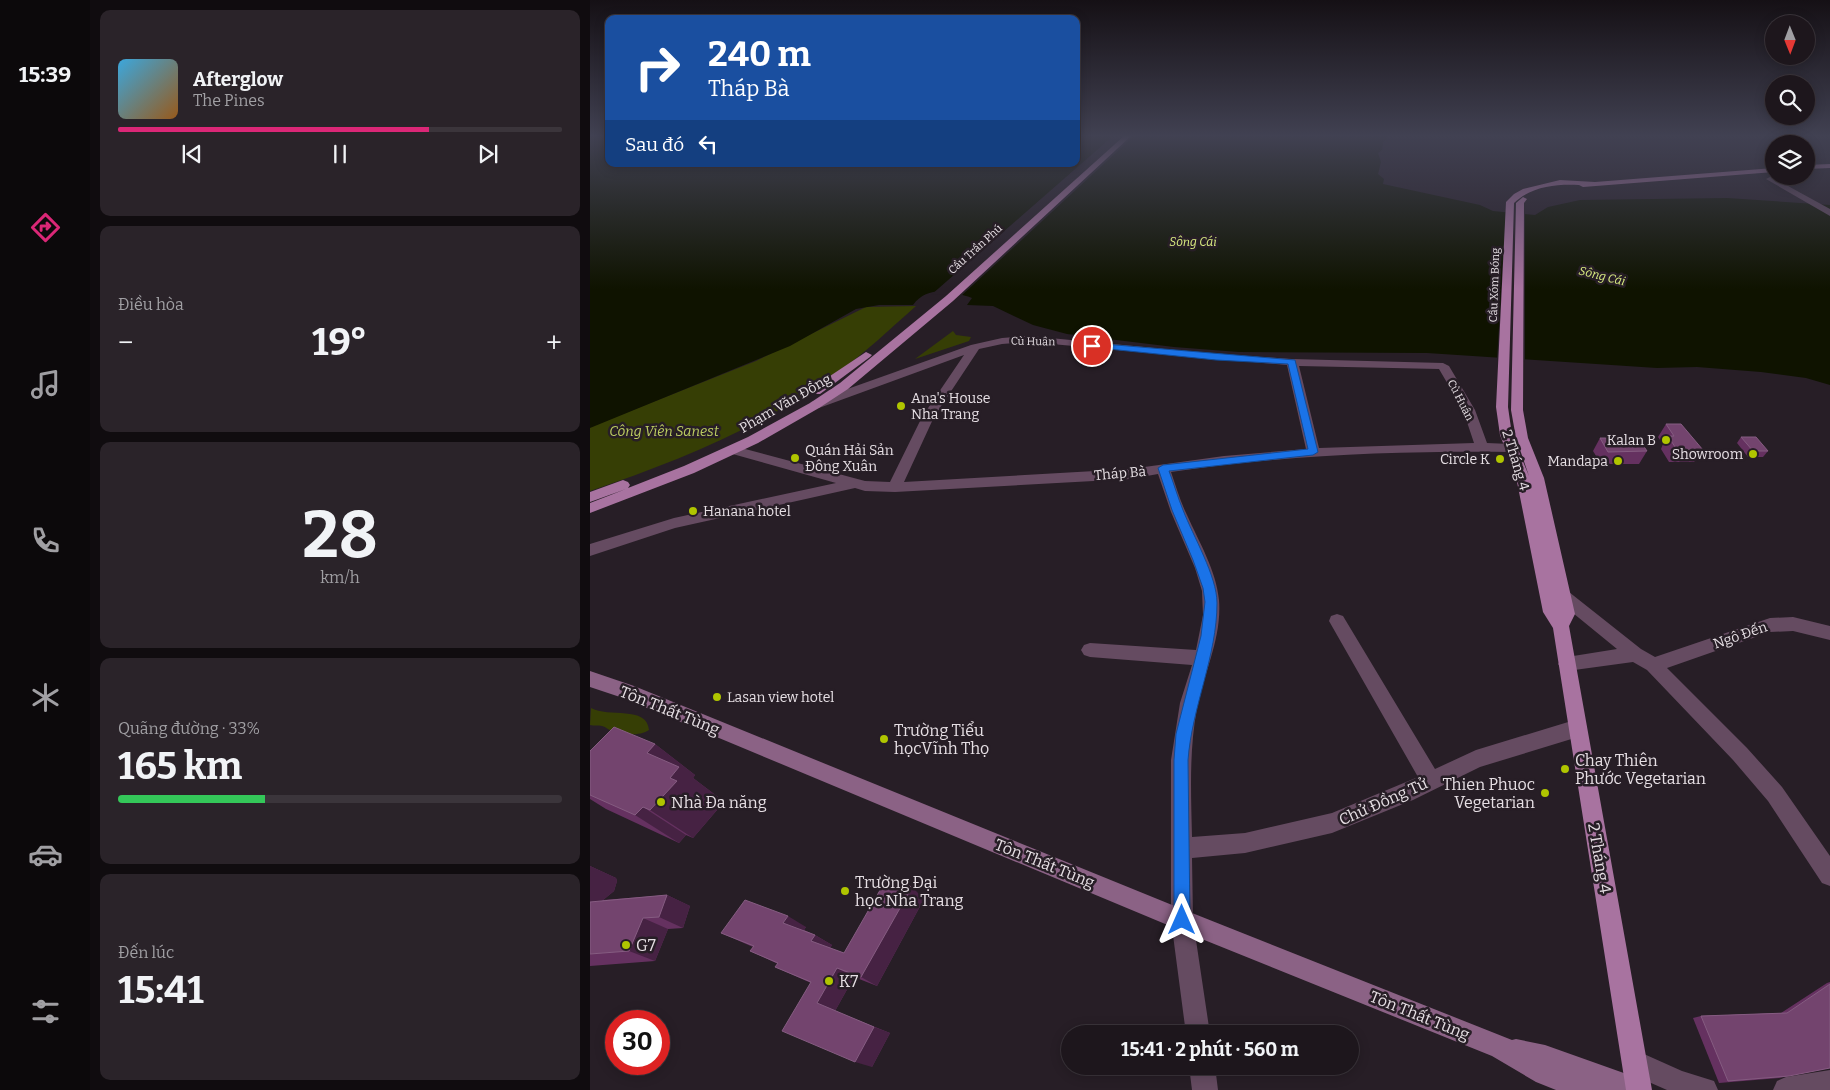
<!DOCTYPE html>
<html lang="vi">
<head>
<meta charset="utf-8">
<style>
  :root { --surface:#1d161c; --page:#2a2329; --text:#f1f3f6; --muted:#a09fa3; --line:#3b353b; --accent:#db2777 }
  body { margin:0; font-family:Bitter,serif; background:var(--page); color:var(--text); height:100vh; display:flex; flex-direction:column; font-size:19px; white-space:nowrap }
  * { box-sizing:border-box; margin:0 }
  p { font-size:16px; color:var(--muted) }
  .icon { flex:none; width:28px; height:28px; fill:none; stroke:currentColor; stroke-width:2; stroke-linecap:round; stroke-linejoin:round }
  .map { position:relative; flex:1; overflow:hidden }
  .side { display:flex; flex-direction:column; gap:10px; padding:10px; background:#100c0f; width:500px }
  .side>* { flex:none }
  .guide { position:absolute; left:15px; top:15px; width:475px; height:152px; border-radius:10px; box-shadow:0 2px 12px #0003,0 0 0 1px var(--line); background:#1a4fa0; color:#fff; overflow:hidden }
  .needle { width:32px; rotate:179deg }
  .controls { position:absolute; left:1175px; top:15px; display:grid; gap:10px }
  .controls a { display:grid; place-items:center; width:50px; height:50px; border-radius:50%; background:var(--surface); box-shadow:0 2px 12px #0003,0 0 0 1px var(--line); font-size:25px }
  .speed { position:absolute; left:15px; top:1010px; display:flex; gap:10px; font-size:25px; font-weight:700; text-align:center }
  .speed>* { display:grid; place-content:center; width:65px; height:65px; border-radius:50%; background:var(--surface); box-shadow:0 2px 12px #0003,0 0 0 1px var(--line); line-height:1 }
  .speed .limit { border:8px solid #d22; background:#fff; color:#111 }
  .pin { position:absolute; display:grid; place-items:center; width:42px; height:42px; color:#fff; margin:-21px; border:2px solid #fff; border-radius:50%; box-shadow:0 1px 5px #0007 }
  .me { position:absolute; width:55px; margin:-28px; rotate:0deg; stroke-linejoin:round; filter:drop-shadow(0 0 4px #0008) }
  .turn { display:flex; align-items:center; gap:18px; height:105px; padding:0 20px; font-size:22px }
  .turn .icon { width:65px; height:65px; stroke-width:2.5 }
  .turn b { display:block; font-size:35px; line-height:42px }
  .then { display:flex; align-items:center; height:48px; padding:0 20px; background:#0003; gap:10px; font-size:19px }
  .big { font-size:38px; font-weight:700; line-height:1.1 }
  .side .widget { flex:1; display:flex; flex-direction:column; justify-content:center; gap:8px; min-width:0; padding:0 18px; border-radius:10px; background:var(--page) }
  .side .dial { align-items:center; gap:0 }
  .dial b { font-size:65px; line-height:1 }
  .song { display:flex; align-items:center; gap:15px }
  .cover { width:60px; height:60px; border-radius:8px; background:linear-gradient(135deg,hsl(200 70% 55%),hsl(30 70% 35%)) }
  .played { height:5px; border-radius:2px; background:linear-gradient(90deg,var(--accent) 70%,var(--line) 70%) }
  .keys { display:flex; justify-content:space-around; direction:ltr }
  .heat { display:flex; justify-content:space-between; align-items:center; font-size:28px; direction:ltr }
  .charge { height:8px; border-radius:4px; background:linear-gradient(90deg,#34c759 33%,var(--line) 0) }
  .trip { position:absolute; left:471px; top:1025px; width:298px; height:50px; border-radius:25px; background:var(--surface); box-shadow:0 2px 12px #0003,0 0 0 1px var(--line); font-weight:700; line-height:50px; text-align:center }
  main { display:flex; flex:1; min-height:0 }
  .menu { display:flex; flex-direction:column; width:90px; justify-content:space-around; align-items:center; background:#0c090b; color:var(--muted) }
  .menu .icon { width:35px; height:35px }
  .menu .active { color:var(--accent) }
  .menu b { font-size:22px; color:var(--text) }
  .map>svg:first-child { display:block }
  .green { fill:#363e05 }
  .water { fill:#0f1300 }
  .pier { fill:#271e26 }
  .lines { fill:none; stroke-linecap:round; stroke-linejoin:round }
  .minor { fill:#654b61; fill-rule:evenodd }
  .secondary { fill:#8b6285; fill-rule:evenodd }
  .primary { fill:#a873a0; fill-rule:evenodd }
  .wall { fill:#653160 }
  .shaded-wall { fill:#462243 }
  .building { fill:#73446e; stroke:#855c81 }
  .route { fill:#1a73e8; stroke:#114b97 }
  .poi-dot { fill:#b0c500; stroke:#271e26; stroke-width:2 }
  .labels { text-anchor:middle; stroke-width:5; stroke-linejoin:round; paint-order:stroke }
  .far-street-label { font-size:11px; fill:#e6dfe4; stroke:#271e26 }
  .far-water-label { font-size:12px; font-style:italic; fill:#dcef82; stroke:#271e26 }
  .poi-label { font-size:14px; fill:#e6dfe4; stroke:#271e26; text-anchor:start }
  .street-label { font-size:14px; fill:#e6dfe4; stroke:#271e26 }
  .park-label { font-size:14px; font-style:italic; fill:#bccd61; stroke:#271e26 }
  .near-street-label { font-size:16px; fill:#e6dfe4; stroke:#271e26 }
  .near-poi-label { font-size:16px; fill:#e6dfe4; stroke:#271e26; text-anchor:start }
</style>
</head>
<body>
<main>
<nav class="menu">
<b>15:39</b>
<svg class="icon active" aria-label="directions" viewBox="0 0 24 24"><path d="M12 3l9 9-9 9-9-9zM9 14v-3h6M13 9l2 2-2 2"/></svg>
<svg class="icon" aria-label="music" viewBox="0 0 24 24"><path d="M9 18V5l10-2v13"/><circle cx="6" cy="18" r="3"/><circle cx="16" cy="16" r="3"/></svg>
<svg class="icon" aria-label="phone" viewBox="0 0 24 24"><path d="M5 4h4l2 5-3 2q2 4 5 5l2-3 5 2v4C11 20 4 13 5 4z"/></svg>
<svg class="icon" aria-label="climate" viewBox="0 0 24 24"><path d="M12 3v18M4 7l16 10M4 17L20 7"/></svg>
<svg class="icon" aria-label="car" viewBox="0 0 24 24"><path d="M5 17H2v-5l4-1 3-4h7l3 4 3 1v5h-3M9 17h6M6 11h13"/><circle cx="7" cy="17" r="2"/><circle cx="17" cy="17" r="2"/></svg>
<svg class="icon" aria-label="filters" viewBox="0 0 24 24"><path d="M4 7h16M4 17h16"/><circle cx="9" cy="7" r="2"/><circle cx="15" cy="17" r="2"/></svg>
</nav>
<section class="side">
<div class="widget">
<div class="song"><i class="cover"></i><div><b>Afterglow</b><p>The Pines</p></div></div>
<div class="played"></div>
<div class="keys"><svg class="icon" aria-label="previous" viewBox="0 0 24 24"><path d="M18 5L8 12l10 7zM5 5v14"/></svg><svg class="icon" aria-label="pause" viewBox="0 0 24 24"><path d="M8 5v14M16 5v14"/></svg><svg class="icon" aria-label="next" viewBox="0 0 24 24"><path d="M6 5l10 7-10 7zM19 5v14"/></svg></div>
</div>
<div class="widget"><p>Điều hòa</p>
<div class="heat"><a>−</a><b class="big">19°</b><a>+</a></div>
</div>
<div class="widget dial"><b>28</b><p>km/h</p></div>
<div class="widget"><p>Quãng đường · 33%</p><b class="big">165 km</b><div class="charge"></div></div>
<div class="widget"><p>Đến lúc</p><b class="big">15:41</b></div>
</section>
<div class="map">
<svg width="1240" height="1090" viewBox="0 0 1240 1090">
  <rect width="100%" height="100%" fill="#271e26"/>
  <g class="green">
    <path d="M326 306C300 329 275 353 247 373 173 427 86 462 0 491V427L166 361 276 307Z"/>
    <polygon points="363,331 366,335 381,337 379,341 325,359"/>
    <path d="M1 708C18 718 57 705 59 730 51 736 32 735 23 732 19 730 16 727 12 726 8 725 4 726 0 725Z"/>
  </g>
  <path class="water" d="M0 136H19V164H486V136H795L797 139 793 142 792 150 788 153 791 162 788 174 794 179 793 184 890 205 903 211 945 215 958 207 990 200 1137 198 1240 205V385L1216 378 1171 372 1107 367 1067 368 837 353 649 352 584 347 477 334 443 325 403 306 377 305 382 298C361 291 338 285 323 305H289L266 309 200 346 0 428Z"/>
  <g class="pier">
    <polygon points="523,136 544,136 370,297 362,294 341,295"/>
    <polygon points="916,210 935,212 935,362 907,360"/>
  </g>
  <g class="lines">
    <g class="minor">
      <polygon points="1184,175 1190,176 1187,180 1240,209 1240,216 1176,179"/>
      <path d="M439 336 627 354 702 359 853 363 859 366 885 410 897 443 920 444 927 448 920 452C807 451 693 455 581 472 586 486 590 501 597 515 609 542 626 570 629 600 632 638 614 672 607 708 599 751 601 793 602 837L655 833 742 813 828 777 739 621 741 616 747 614 753 616 845 769 886 750 988 719 995 722 997 728 995 734 988 737 890 767 823 800 742 833 655 853 602 858 603 920 620 1034H596L581 920V760L590 703 602 665 500 657 494 655 491 650 494 645 500 643 606 650 613 615 612 591 605 568 581 512 568 474 540 479 305 492 275 491 265 488 85 528 0 556V544L84 518 246 483 139 453 137 450 144 446 275 481 300 482 332 417 374 355 229 408H221L219 405 221 402 381 345 412 338ZM439 342 697 365 716 449 634 456 540 469 314 482 344 417 389 349 412 344ZM709 366 849 369 873 410 884 443 729 448Z"/>
      <polygon points="973,590 979,592 1051,649 1065,657 1180,618 1203,617 1240,626 1240,640 1203,631 1180,632 1077,668 1157,748 1192,787 1240,856 1240,886 1232,883 1178,801 1143,760 1057,670 1043,662 977,671 971,669 968,664 971,659 977,657 1027,649 967,600 965,596 967,592"/>
      <polygon points="1045,1050 1092,1071 1124,1081 1128,1090 1077,1090 1036,1072 1032,1063 1036,1054"/>
      <polygon points="599,1066 625,1066 628,1090 602,1090"/>
      <polygon points="1240,1070 1240,1090 1183,1090 1187,1081 1196,1077"/>
    </g>
    <polygon class="secondary" points="0,671 44,686 592,909 922,1040 926,1039 955,1045 1045,1077 1054,1081 1058,1090 966,1090 946,1082 902,1056 592,931 33,698 0,687"/>
    <g class="primary">
      <polygon points="534,136 541,136 363,301 258,389 229,408 168,443 104,473 0,513 0,503 36,489 0,502 0,492 33,480 38,482 40,485 38,488 94,466 158,437 220,403 250,383 356,296"/>
      <polygon points="1240,164 1240,168 1216,169 1216,165"/>
      <path d="M1184 168V172L993 187 989 185C966 184 942 186 924 203L918 407 922 435 939 476 926 438 921 410 926 203 933 197 937 199 934 203 933 410 938 438 954 478 985 614 979 626 1062 1090H1036L963 628 953 612 926 477 910 435 906 407 916 202 924 194 933 189 970 180 1005 182Z"/>
      <polygon points="276,352 282,355 280,357 230,394 222,394 220,391 222,388"/>
    </g>
  </g>
  <g class="wall">
    <polygon points="1076,424 1113,450 1104,462 1079,462 1071,449 1073,444 1068,437"/>
    <polygon points="1151,437 1178,451 1173,457 1158,457 1147,443"/>
    <polygon points="1010,438 1057,451 1049,464 1011,464 1003,451"/>
    <polygon points="65,744 105,775 103,778 128,797 121,805 127,810 103,838 96,835 89,843 16,809 0,799 0,751"/>
    <polygon points="0,866 26,878 27,881 24,891 13,900 77,895 100,906 93,928 78,929 65,961 0,966"/>
    <polygon points="334,899 287,986 264,977 245,1011 300,1033 282,1067 221,983 185,967 188,964 160,951 163,947 131,933 216,927 214,930 225,935 242,945 240,948 254,953"/>
    <polygon points="1240,982 1240,1068 1189,1078 1129,1083 1103,1018 1111,1016 1191,1013 1237,983"/>
  </g>
  <g class="shaded-wall">
    <polygon points="65,744 105,775 103,778 128,797 121,805 127,810 103,838 60,810 80,778 57,753"/>
    <polygon points="53,807 96,835 89,843 45,815"/>
    <polygon points="0,866 26,878 27,881 24,891 0,911"/>
    <polygon points="322,887 334,899 287,986 271,977"/>
    <polygon points="77,895 100,906 93,928 69,917"/>
    <polygon points="198,916 216,927 212,933 193,923"/>
    <polygon points="53,918 78,929 65,961 39,951"/>
    <polygon points="225,935 242,945 239,951 221,941"/>
    <polygon points="247,968 264,977 245,1011 227,1003"/>
    <polygon points="284,1027 300,1033 282,1067 265,1062"/>
  </g>
  <g class="building">
    <polygon points="1076,424 1091,424 1113,450 1087,450 1078,436 1084,436"/>
    <polygon points="1151,437 1166,437 1178,451 1163,451"/>
    <polygon points="1010,438 1048,438 1057,451 1018,452"/>
    <polygon points="24,727 65,744 57,753 89,767 80,778 87,781 60,810 53,807 45,815 0,795 0,751"/>
    <polygon points="297,878 322,887 271,977 247,968 227,1003 284,1027 265,1062 192,1031 221,982 185,967 188,963 160,951 164,946 131,933 155,900 198,916 193,923 225,935 221,941 254,953"/>
    <polygon points="77,895 69,917 53,918 39,951 0,954 0,902"/>
    <polygon points="1240,984 1240,1068 1199,1076 1138,1081 1111,1016 1197,1013"/>
  </g>
  <linearGradient id="sky" x2="0" y2="1"><stop stop-color="#151015"/><stop offset="0.47" stop-color="#414152"/><stop offset="1" stop-color="#414152" stop-opacity="0"/></linearGradient>
  <rect width="1240" height="289" fill="url(#sky)"/>
  <path class="route" d="M502 343 705 360 728 452 723 455 579 471C584 484 588 498 593 510 603 536 627 576 627 603 627 656 602 707 598 760L600 920 598 926 592 928 586 926 584 920V760L586 734 611 636 615 602 613 588 603 560 582 510 568 468 573 465 718 449 698 364 626 360 499 347 498 346Z"/>
  <g class="poi-dot">
    <circle cx="311" cy="406" r="5"/>
    <circle cx="1076" cy="440" r="5"/>
    <circle cx="1163" cy="454" r="5"/>
    <circle cx="205" cy="458" r="5"/>
    <circle cx="910" cy="459" r="5"/>
    <circle cx="1028" cy="461" r="5"/>
    <circle cx="103" cy="511" r="5"/>
    <circle cx="127" cy="697" r="5"/>
    <circle cx="294" cy="739" r="5"/>
    <circle cx="975" cy="769" r="5"/>
    <circle cx="955" cy="793" r="5"/>
    <circle cx="71" cy="802" r="5"/>
    <circle cx="255" cy="891" r="5"/>
    <circle cx="36" cy="945" r="5"/>
    <circle cx="239" cy="981" r="5"/>
  </g>
  <g class="labels">
    <g class="far-street-label">
      <text transform="translate(385 249) rotate(-42)" y="4">Cầu Trần Phú</text>
      <text transform="translate(904 285) rotate(-88)" y="4">Cầu Xóm Bóng</text>
      <text transform="translate(443 341) rotate(1)" y="4">Cù Huân</text>
      <text transform="translate(871 400) rotate(63)" y="4">Cù Huân</text>
    </g>
    <g class="far-water-label">
      <text x="603" y="246">Sông Cái</text>
      <text transform="translate(1012 276) rotate(14)" y="4">Sông Cái</text>
    </g>
    <g class="poi-label">
      <text x="321" y="403">Ana's House<tspan x="321" dy="16">Nha Trang</tspan></text>
      <text x="1066" y="445" text-anchor="end">Kalan B</text>
      <text x="215" y="455">Quán Hải Sản<tspan x="215" dy="16">Đông Xuân</tspan></text>
      <text x="1153" y="459" text-anchor="end">Showroom</text>
      <text x="900" y="464" text-anchor="end">Circle K</text>
      <text x="1018" y="466" text-anchor="end">Mandapa</text>
      <text x="113" y="516">Hanana hotel</text>
      <text x="137" y="702">Lasan view hotel</text>
    </g>
    <g class="street-label">
      <text transform="translate(195 403) rotate(-30)" y="5">Phạm Văn Đồng</text>
      <text transform="translate(926 460) rotate(73)" y="5">2 Tháng 4</text>
      <text transform="translate(530 473) rotate(-5)" y="5">Tháp Bà</text>
      <text transform="translate(1150 635) rotate(-19)" y="5">Ngô Đến</text>
    </g>
    <g class="park-label">
      <text x="74" y="436">Công Viên Sanest</text>
    </g>
    <g class="near-street-label">
      <text transform="translate(80 710) rotate(22)" y="6">Tôn Thất Tùng</text>
      <text transform="translate(793 801) rotate(-24)" y="6">Chử Đồng Tử</text>
      <text transform="translate(1010 858) rotate(80)" y="6">2 Tháng 4</text>
      <text transform="translate(455 863) rotate(22)" y="6">Tôn Thất Tùng</text>
      <text transform="translate(830 1015) rotate(22)" y="6">Tôn Thất Tùng</text>
    </g>
    <g class="near-poi-label">
      <text x="304" y="736">Trường Tiểu<tspan x="304" dy="18">họcVĩnh Thọ</tspan></text>
      <text x="985" y="766">Chay Thiên<tspan x="985" dy="18">Phước Vegetarian</tspan></text>
      <text x="945" y="790" text-anchor="end">Thien Phuoc<tspan x="945" dy="18">Vegetarian</tspan></text>
      <text x="81" y="808">Nhà Đa năng</text>
      <text x="265" y="888">Trường Đại<tspan x="265" dy="18">học Nha Trang</tspan></text>
      <text x="46" y="951">G7</text>
      <text x="249" y="987">K7</text>
    </g>
  </g>
</svg>
<div class="controls">
<a><svg class="needle" viewBox="-14 -14 28 28"><path d="M0-13l5 13h-10z" fill="#e53935"/><path d="M0 13l5-13h-10z" fill="#a09fa3"/></svg></a>
<a><svg class="icon" aria-label="search" viewBox="0 0 24 24"><circle cx="10" cy="10" r="6"/><path d="M15 15l6 6"/></svg></a>
<a><svg class="icon" aria-label="layers" viewBox="0 0 24 24"><path d="M12 4l9 5-9 5-9-5zM3 14l9 5 9-5"/></svg></a>
</div>
<div class="speed"><div class="limit">30</div></div>
<div class="pin" style="left:502px;top:346px;background:#d93025"><svg class="icon" aria-label="arrive" viewBox="0 0 24 24"><path d="M6 21V4h12l-3 4 3 4H6"/></svg></div>
<svg class="me" style="left:592px;top:920px" viewBox="-20 -20 40 40"><path d="M0-17L14 15 0 8-14 15z" fill="#1a73e8" stroke="#fff" stroke-width="4"/></svg>
<div class="trip">15:41 · 2 phút · 560 m</div>
<div class="guide">
<div class="turn"><svg class="icon" aria-label="right" viewBox="0 0 24 24"><path d="M7 20v-9h11M14 6l5 5-5 5"/></svg><div><b>240 m</b>Tháp Bà</div></div>
<div class="then">Sau đó<svg class="icon" aria-label="left" viewBox="0 0 24 24"><path d="M17 20v-9H6M10 6l-5 5 5 5"/></svg></div>
</div>
</div>
</main>
</body>
</html>
